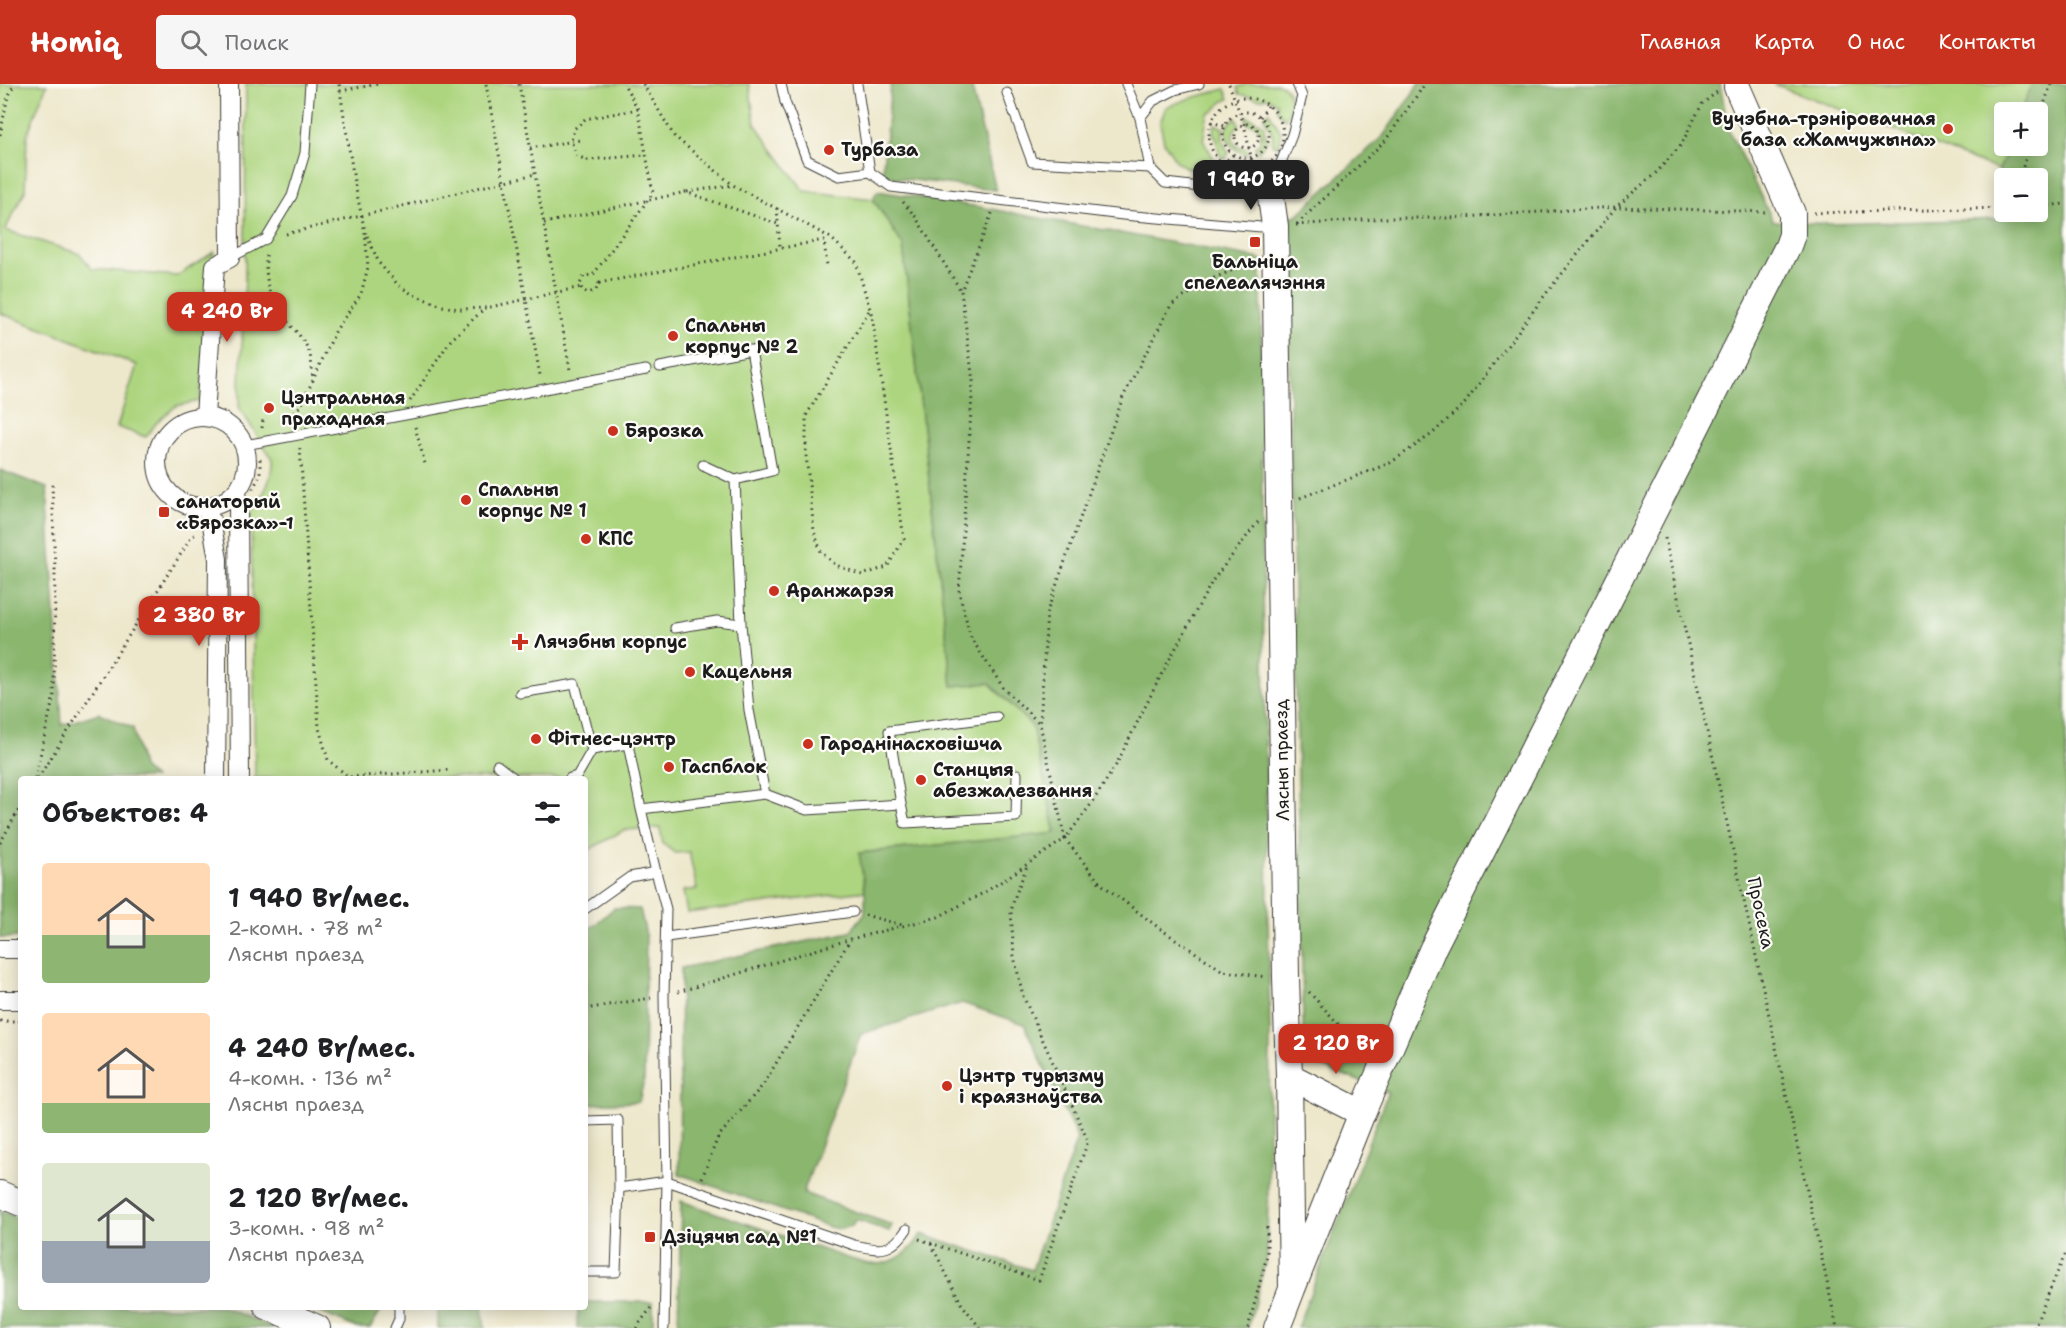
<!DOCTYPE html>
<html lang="ru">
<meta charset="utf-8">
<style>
:root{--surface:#fff;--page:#f6f6f6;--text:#202124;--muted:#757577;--accent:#c8321e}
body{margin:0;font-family:"Shantell Sans",sans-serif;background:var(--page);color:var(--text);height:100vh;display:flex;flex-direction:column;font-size:22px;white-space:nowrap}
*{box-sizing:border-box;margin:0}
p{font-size:20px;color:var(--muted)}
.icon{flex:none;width:33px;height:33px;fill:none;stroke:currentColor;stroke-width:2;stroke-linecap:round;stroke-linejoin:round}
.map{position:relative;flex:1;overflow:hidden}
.side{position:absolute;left:18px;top:692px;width:570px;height:534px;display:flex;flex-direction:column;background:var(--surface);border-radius:6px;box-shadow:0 3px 15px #0003}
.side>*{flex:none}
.tools{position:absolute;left:1994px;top:18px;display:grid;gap:12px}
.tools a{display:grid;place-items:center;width:54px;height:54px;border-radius:6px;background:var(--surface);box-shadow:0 3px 15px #0003;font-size:30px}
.price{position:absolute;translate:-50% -51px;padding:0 14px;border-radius:12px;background:var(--accent);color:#fff;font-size:20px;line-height:39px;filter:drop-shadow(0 2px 3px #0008)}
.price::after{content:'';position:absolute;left:50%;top:36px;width:18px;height:14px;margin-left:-9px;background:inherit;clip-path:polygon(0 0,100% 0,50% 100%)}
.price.active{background:#222;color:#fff}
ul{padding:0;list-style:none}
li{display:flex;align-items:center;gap:18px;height:150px;padding:0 24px}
li span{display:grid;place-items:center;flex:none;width:168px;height:120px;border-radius:6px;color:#555}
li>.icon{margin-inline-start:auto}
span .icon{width:72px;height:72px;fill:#fffc;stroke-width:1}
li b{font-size:26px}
h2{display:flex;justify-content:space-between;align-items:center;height:72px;padding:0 24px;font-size:26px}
header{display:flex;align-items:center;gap:36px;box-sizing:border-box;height:84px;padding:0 30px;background:var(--accent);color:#fff}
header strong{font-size:28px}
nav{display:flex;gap:33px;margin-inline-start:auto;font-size:21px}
.search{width:420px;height:54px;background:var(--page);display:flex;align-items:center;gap:15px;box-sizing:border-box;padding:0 21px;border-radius:6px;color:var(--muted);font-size:22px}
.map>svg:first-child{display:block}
.green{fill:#add57f;stroke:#64784e;stroke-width:1.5}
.forest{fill:#8ab66e;stroke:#536945;stroke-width:1.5}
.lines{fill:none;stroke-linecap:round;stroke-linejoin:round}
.lane-casing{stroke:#3b3a36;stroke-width:11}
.street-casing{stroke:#3b3a36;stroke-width:20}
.secondary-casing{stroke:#3b3a36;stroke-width:28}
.path{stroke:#3b3a36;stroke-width:3;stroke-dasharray:1.5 4.5;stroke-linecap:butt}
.lane{stroke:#fff;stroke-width:9}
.street{stroke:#fff;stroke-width:18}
.secondary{stroke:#fff;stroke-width:26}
.poi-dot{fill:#c8321e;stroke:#fdfcf7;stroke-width:2}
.labels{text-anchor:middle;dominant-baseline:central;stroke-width:4.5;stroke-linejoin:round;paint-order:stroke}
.poi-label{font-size:18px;font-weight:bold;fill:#1c1c1c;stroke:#fdfcf7;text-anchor:start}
.street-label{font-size:18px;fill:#1c1c1c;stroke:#fdfcf7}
</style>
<header>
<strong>Homiq</strong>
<div class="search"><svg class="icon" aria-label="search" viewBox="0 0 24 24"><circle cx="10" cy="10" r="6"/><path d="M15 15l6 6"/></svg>Поиск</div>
<nav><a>Главная</a><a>Карта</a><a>О нас</a><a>Контакты</a></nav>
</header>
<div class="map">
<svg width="2066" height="1244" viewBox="0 0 2066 1244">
<rect width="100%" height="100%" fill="#fdfcf7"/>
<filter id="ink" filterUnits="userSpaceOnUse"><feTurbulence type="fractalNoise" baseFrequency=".0167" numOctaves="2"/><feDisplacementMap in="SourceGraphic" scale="12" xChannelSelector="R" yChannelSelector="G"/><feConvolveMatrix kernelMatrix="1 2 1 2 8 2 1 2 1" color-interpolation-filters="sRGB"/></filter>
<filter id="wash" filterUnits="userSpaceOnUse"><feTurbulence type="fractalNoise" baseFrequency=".008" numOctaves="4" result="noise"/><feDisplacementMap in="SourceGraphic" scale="24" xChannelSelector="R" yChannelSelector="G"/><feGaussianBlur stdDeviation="1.35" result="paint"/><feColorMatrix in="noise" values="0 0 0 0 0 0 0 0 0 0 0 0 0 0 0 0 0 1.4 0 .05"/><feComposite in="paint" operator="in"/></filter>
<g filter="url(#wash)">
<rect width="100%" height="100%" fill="#ede7cb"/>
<path class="green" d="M0,0H47L27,51L25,107L5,146L80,170L92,185L177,192L214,168L200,317L176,322L157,338L146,353L117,343L137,281L0,229Z
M246,0H749L755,40L804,107L873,115L903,161L952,602L989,599L1032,642L1056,750L860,769L865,807L687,829L683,807L697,805L689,768L675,769L663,760L660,744L624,746L585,768V694H255L251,428C263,412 273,396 272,375L239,323L245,193Z
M1248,0C1257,0 1268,0 1277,0C1294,3 1292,24 1285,35L1277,26V19L1267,13L1260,15L1239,10L1238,3Z
M1774,0H2032L2021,28H2004V62H2009L1999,86Z
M1225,5L1229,15L1222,18L1213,28H1209C1205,37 1206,45 1203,56L1214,75L1228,86L1188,85L1176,77L1164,58L1160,39L1166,23L1188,15Z
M1269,28L1281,48L1278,63L1272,60L1273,51L1264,33Z
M1246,32L1263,40L1267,57L1258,68L1255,63L1260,59L1261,49L1256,41L1247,39Z
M1236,34L1239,41C1231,48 1231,54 1237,62L1247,65L1248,70C1230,68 1216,45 1236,34Z
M1215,40L1223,44C1221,54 1223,61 1229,69L1225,75L1219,70L1217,55L1213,49Z"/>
<path class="forest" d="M891,0H971L996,106L882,92Z
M1419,0H1720L1729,47L1773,137L1831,140L2001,135L2007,128H2037V94H2004V99L1999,86L2009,62H2037V28H2021L2032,0H2066V1244H1297L1388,1008L1304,976L1286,132H1296L1384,51Z
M877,107L980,123L1261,175L1262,433L1270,956L1267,1172L1248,1244H678L681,1117L847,1174C856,1176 866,1181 875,1180C894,1180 913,1167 921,1150L1032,1186L1077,1054L1024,940L962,919L861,950L803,1109L892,1141L889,1147L856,1136L852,1142L840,1145L829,1143L679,1090L681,884L850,848L865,829V807L859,769L1056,749L1032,642L990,599L952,602L903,161L873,115Z
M0,386L47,404L62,641L99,629L133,644L142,683L154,694H21V853L0,854Z
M614,824L640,825L646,851L644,995L639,1018L585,1020V847L598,838Z
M0,1127L21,1135V1222L223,1223L274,1244H0Z
M585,1218H653V1244H577L578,1223L585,1222Z
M307,1223H383L370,1244H357Z
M438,1223H482L485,1244H438Z"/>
</g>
<g filter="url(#ink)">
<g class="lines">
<defs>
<path id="lane" d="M781,0L785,18L807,76L839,92L870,88
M857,0L870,88L891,103L1123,131L1261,143L1272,142
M1126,0L1140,34
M1199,0L1175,6L1153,17L1140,34L1150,84L1165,99L1218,105L1270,106L1292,51L1302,12L1297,0
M1007,9L1032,78L1150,84
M230,174L266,155L292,112L305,69L310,0
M660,283L751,266L772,387L735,396L703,381
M245,361L646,286
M735,396L741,540L749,626L765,710
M675,544L717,537L741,540
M520,609L575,600L592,666L628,660L641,725L656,788
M497,681L514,694
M570,694L577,692L592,666
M901,720L905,739L1016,733L1017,690
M641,725L765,710L807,726L901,720L889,647L997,633
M585,825L630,793L656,788L666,825L664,912L667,1097L664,1244
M666,853L853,828
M585,1037L618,1036L619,1104
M585,1188H616L619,1104L667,1097L854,1161C880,1167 891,1169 907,1145
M395,1244L399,1235V1222"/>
<path id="street" d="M205,332L215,182L230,174L229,0
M157 378a45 45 0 1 1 90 0a45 45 0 1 1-90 0Z
M236,409L238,419L240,694
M203,423L211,436L218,475L216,694
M0,865H21
M0,916H21"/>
<path id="secondary" d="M1270,106L1275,142L1286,893L1289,992L1292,1205L1277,1244
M1289,992L1362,1029
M0,1110L21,1119
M1292,1205L1362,1029L1433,864L1788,162L1792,151V129L1737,3
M267,1222L317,1244"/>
</defs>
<use href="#lane" class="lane-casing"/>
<use href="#street" class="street-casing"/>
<use href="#secondary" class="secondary-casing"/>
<path class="path" d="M486,0L540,291
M519,0L570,286
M643,0L674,52L733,101L831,154L856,178L872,232L904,455L887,483L862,491L836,481L821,468L814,447L806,371V332L870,225
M1229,0L1244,40L1254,87
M340,7L378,0
M1209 51a37 37 0 1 1 74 0a37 37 0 1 1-74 0Z
M638,25L585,35L574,45L571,57L577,72L587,76L646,71
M1223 51a23 23 0 1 1 46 0a23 23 0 1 1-46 0Z
M1260,33L1269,21
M1211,38L1225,42
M1235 52a12 12 0 1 1 24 0a12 12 0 1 1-24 0Z
M2037,41L2051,0
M0,51L7,16L14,0
M530,64L581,56
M1223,80L1234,70
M2019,94L2030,62
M687,108L733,101
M903,118L915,132L961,207
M2037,122L2066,120
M777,124L780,164
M992,129L961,207L973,297L959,508L971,554L1004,605L1040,640
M1814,129L2004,124
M544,139L686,108L778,140
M1297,140L1385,57L1425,0
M1296,141L1386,134H1449L1616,123L1768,128
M286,150L535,90
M367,152L379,179L398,201L412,210L442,222L459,225L486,224L581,203
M266,171C265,196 269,216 285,235C294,245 302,253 308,265C312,274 312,286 313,297
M599,199L596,206L588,209L582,206L580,200L584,192L593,191L653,109L638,25L624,0
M599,199L824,156L827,182
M410,317L450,257L484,225
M283,340V335L301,322L336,246L361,210L368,183L365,148L354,96L339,0
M415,343L425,380
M262,344L263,336
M300,364L319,644L328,676L349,693L449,686
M253,405L260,391V371
M1300,414L1390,379L1432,350L1465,319L1548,207L1616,123L1657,88L1681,61L1702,20L1717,8
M1258,438L1213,496L1162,589L1116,681L1092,719L1065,755L1100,799L1159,844L1223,887L1266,893
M1665,454L1837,1244
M35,694L54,611L55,486L52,398
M38,694L191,454L196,449
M0,759L21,722
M865,831L902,841
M678,908L851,855L938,833L987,807L1065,755L1040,640L1047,528L1123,313L1171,221L1214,194L1255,177
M1309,908L1365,969
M585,925L651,914
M0,937H21
M702,1094L718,1053L763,1001L850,856
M919,1155L1039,1196L1088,1057L1023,912L1014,872L1011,828L1014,815L1027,782
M931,1160L961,1219L980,1244
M636,1244L651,1224
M1248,1244L1267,1172V1143
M2034,1244L2066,1168"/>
<use href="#lane" class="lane"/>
<use href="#street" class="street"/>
<use href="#secondary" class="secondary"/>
</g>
</g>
<g class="poi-dot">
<circle cx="1948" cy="45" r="6"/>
<circle cx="829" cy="66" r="6"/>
<rect x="1249" y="152" width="12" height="12" rx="3"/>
<circle cx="673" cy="252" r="6"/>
<circle cx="269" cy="324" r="6"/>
<circle cx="613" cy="347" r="6"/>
<circle cx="466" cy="416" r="6"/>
<rect x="158" y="422" width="12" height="12" rx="3"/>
<circle cx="586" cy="455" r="6"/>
<circle cx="774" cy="507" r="6"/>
<path d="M517 549h6v6h6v6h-6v6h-6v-6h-6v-6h6z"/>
<circle cx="690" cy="588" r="6"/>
<circle cx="536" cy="655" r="6"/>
<circle cx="808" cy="660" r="6"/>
<circle cx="669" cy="683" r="6"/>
<circle cx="921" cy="696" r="6"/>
<circle cx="947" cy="1002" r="6"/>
<rect x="644" y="1147" width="12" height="12" rx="3"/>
</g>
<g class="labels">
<g class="poi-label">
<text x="1936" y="35" text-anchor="end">Вучэбна-трэніровачная<tspan x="1936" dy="21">база «Жамчужына»</tspan></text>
<text x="841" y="66">Турбаза</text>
<text x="1255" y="178" text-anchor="middle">Бальніца<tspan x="1255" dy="21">спелеалячэння</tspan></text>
<text x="685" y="242">Спальны<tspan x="685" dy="21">корпус № 2</tspan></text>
<text x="281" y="314">Цэнтральная<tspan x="281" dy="21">прахадная</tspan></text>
<text x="625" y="347">Бярозка</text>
<text x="478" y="406">Спальны<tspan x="478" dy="21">корпус № 1</tspan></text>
<text x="176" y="418">санаторый<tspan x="176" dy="21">«Бярозка»-1</tspan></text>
<text x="598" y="455">КПС</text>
<text x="786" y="507">Аранжарэя</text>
<text x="534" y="558">Лячэбны корпус</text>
<text x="702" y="588">Кацельня</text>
<text x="548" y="655">Фітнес-цэнтр</text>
<text x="820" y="660">Гароднінасховішча</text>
<text x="681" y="683">Гаспблок</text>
<text x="933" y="686">Станцыя<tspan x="933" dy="21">абезжалезвання</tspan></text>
<text x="959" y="992">Цэнтр турызму<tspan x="959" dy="21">і краязнаўства</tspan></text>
<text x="662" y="1153">Дзіцячы сад №1</text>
</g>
<g class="street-label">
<text transform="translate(1282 676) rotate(-91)">Лясны праезд</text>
<text transform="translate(1761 829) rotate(78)">Просека</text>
</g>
</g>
</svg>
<div class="tools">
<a>+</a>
<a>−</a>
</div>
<b class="price active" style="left:1251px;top:127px">1 940 Br</b>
<b class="price" style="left:227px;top:259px">4 240 Br</b>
<b class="price" style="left:199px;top:563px">2 380 Br</b>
<b class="price" style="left:1336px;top:991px">2 120 Br</b>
<section class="side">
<h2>Объектов: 4<svg class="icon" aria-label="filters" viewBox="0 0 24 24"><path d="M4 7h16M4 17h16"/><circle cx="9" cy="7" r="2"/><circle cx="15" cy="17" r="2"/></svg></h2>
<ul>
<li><span style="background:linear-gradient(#ffd9b3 60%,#8fb573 0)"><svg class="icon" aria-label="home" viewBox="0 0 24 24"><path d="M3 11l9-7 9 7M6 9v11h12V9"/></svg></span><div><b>1 940 Br/мес.</b><p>2-комн. · 78 m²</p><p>Лясны праезд</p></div></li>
<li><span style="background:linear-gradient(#ffd9b3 75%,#8fb573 0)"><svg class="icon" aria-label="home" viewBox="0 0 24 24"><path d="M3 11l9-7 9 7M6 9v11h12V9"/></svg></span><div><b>4 240 Br/мес.</b><p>4-комн. · 136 m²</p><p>Лясны праезд</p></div></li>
<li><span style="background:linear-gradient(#dfe7d0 65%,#9aa5b1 0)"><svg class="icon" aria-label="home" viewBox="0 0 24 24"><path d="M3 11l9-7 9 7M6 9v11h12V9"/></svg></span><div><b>2 120 Br/мес.</b><p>3-комн. · 98 m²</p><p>Лясны праезд</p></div></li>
</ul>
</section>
</div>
